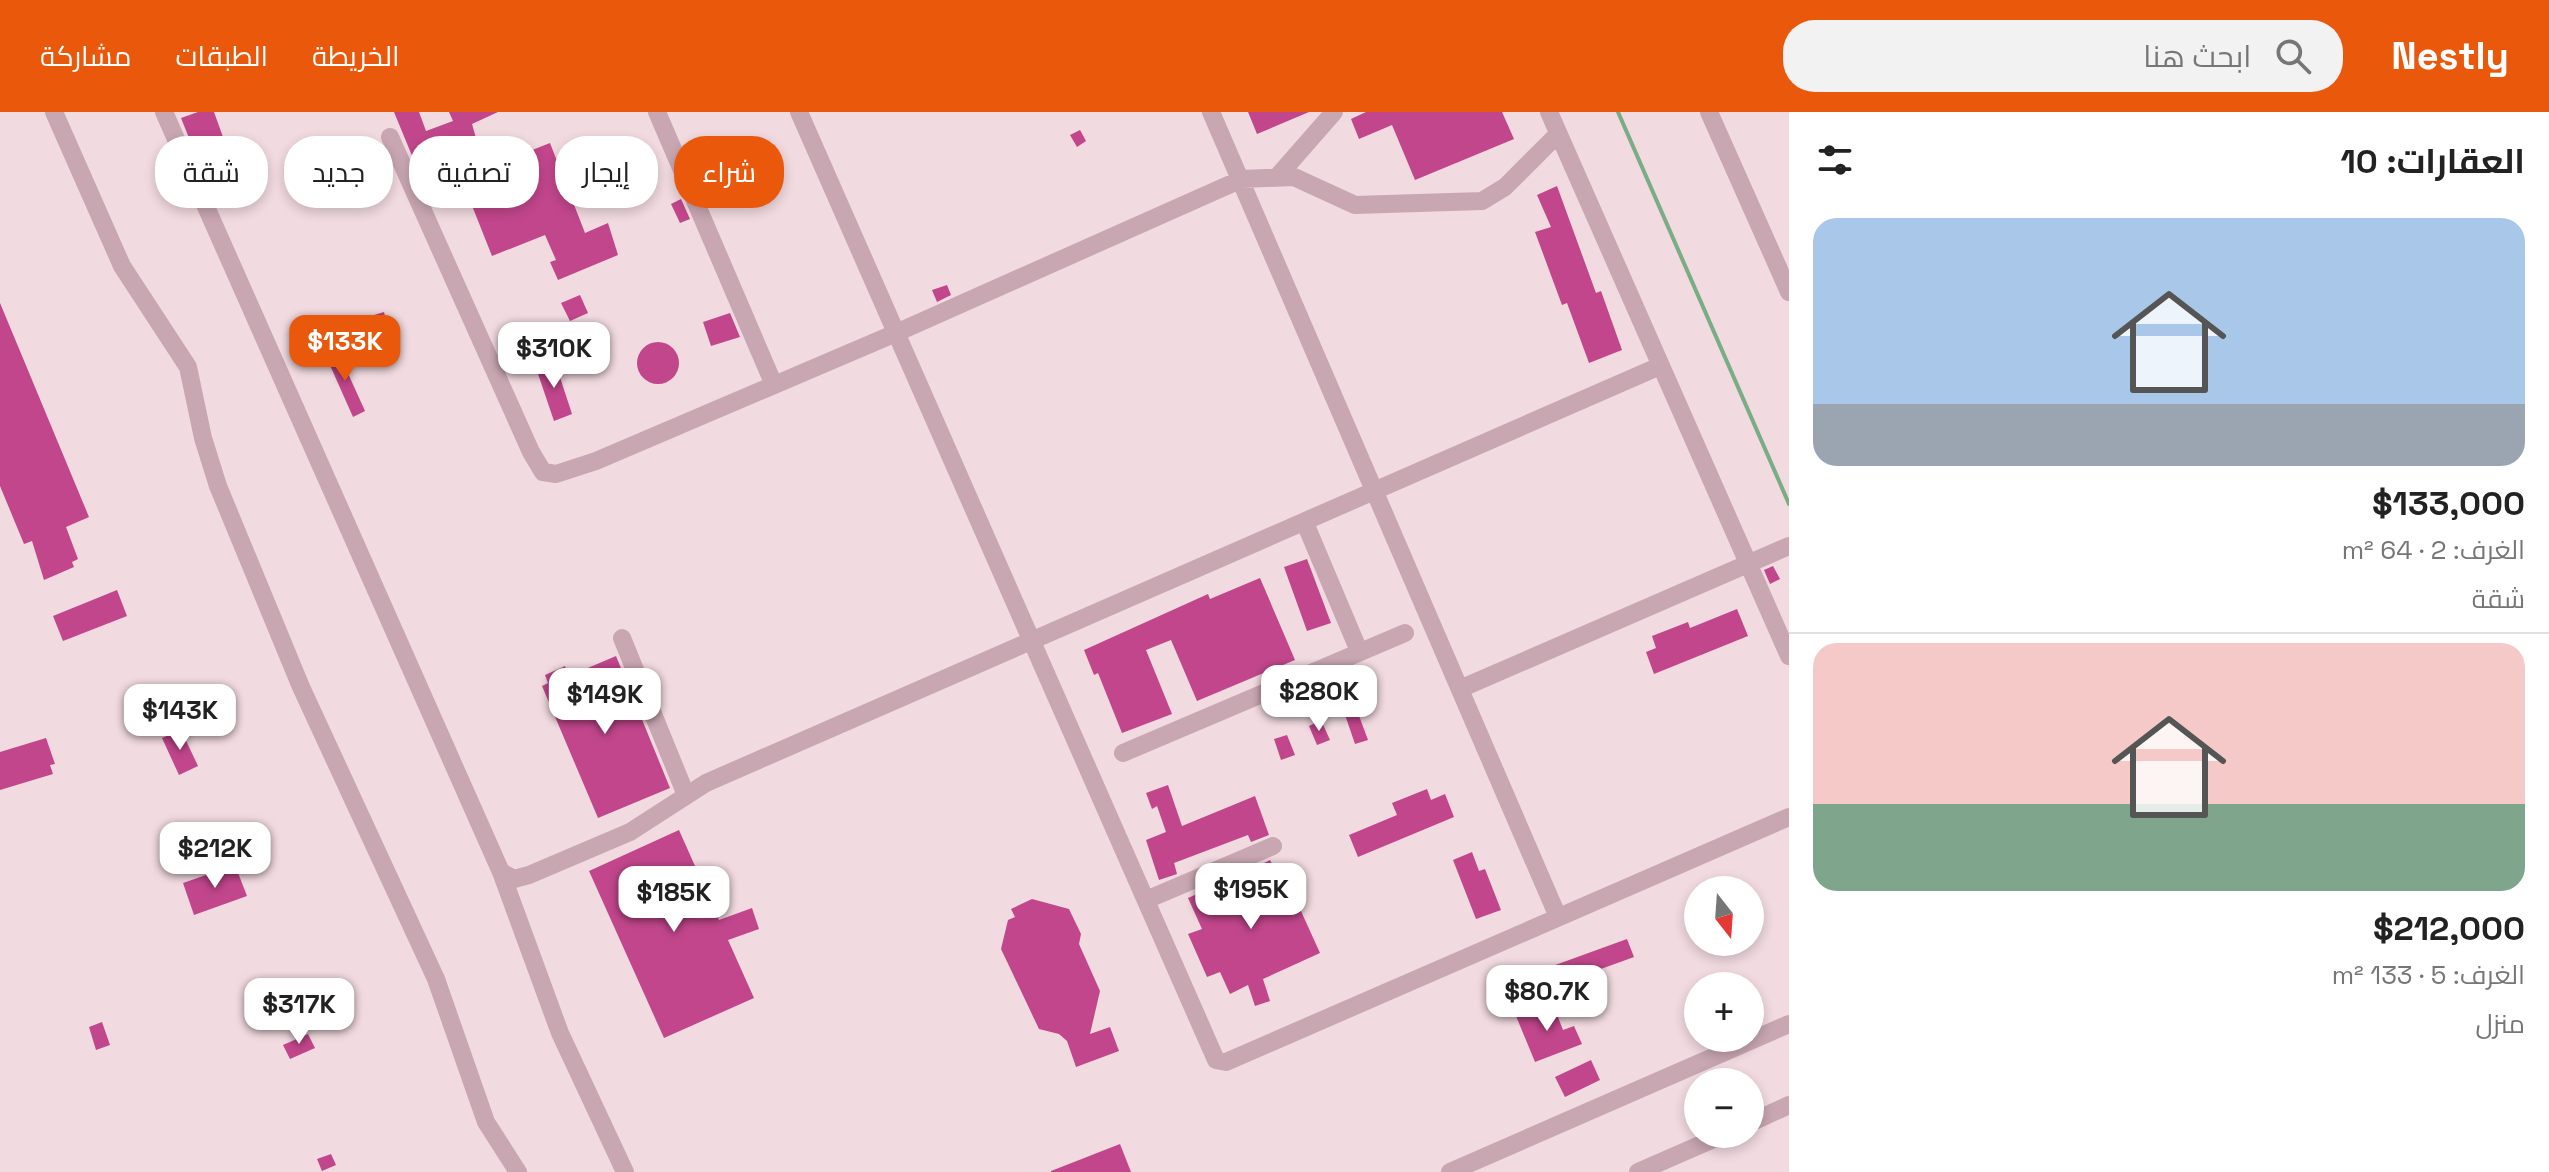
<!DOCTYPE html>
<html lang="ar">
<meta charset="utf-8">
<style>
:root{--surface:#fff;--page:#f2f2f2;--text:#222;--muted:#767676;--line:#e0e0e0;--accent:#ea580c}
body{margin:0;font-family:"Space Grotesk",Cairo,sans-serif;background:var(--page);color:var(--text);direction:rtl;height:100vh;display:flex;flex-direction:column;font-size:30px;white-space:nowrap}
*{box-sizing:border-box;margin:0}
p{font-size:26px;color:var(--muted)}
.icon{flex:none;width:44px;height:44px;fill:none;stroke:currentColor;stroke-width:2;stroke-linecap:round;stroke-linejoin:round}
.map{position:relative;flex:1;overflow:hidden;direction:ltr}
.details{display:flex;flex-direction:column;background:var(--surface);width:760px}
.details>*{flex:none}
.guide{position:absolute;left:24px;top:24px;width:760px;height:72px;direction:rtl;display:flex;gap:16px}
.needle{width:52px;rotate:163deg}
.buttons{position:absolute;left:1684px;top:764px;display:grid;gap:16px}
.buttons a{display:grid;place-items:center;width:80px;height:80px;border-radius:50%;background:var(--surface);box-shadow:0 4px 12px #0003;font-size:40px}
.price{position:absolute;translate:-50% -68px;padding:0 18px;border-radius:16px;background:#fff;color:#222;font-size:26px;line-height:52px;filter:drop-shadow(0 2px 4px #0008)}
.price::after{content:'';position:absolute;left:50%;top:48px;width:24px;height:18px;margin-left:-12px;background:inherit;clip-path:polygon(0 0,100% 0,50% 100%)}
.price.active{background:var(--accent);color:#fff}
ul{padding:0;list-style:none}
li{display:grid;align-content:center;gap:16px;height:424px;padding:0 24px}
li+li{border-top:2px solid var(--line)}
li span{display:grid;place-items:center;height:248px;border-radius:24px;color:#555}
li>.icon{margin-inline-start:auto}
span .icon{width:144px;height:144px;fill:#fffc;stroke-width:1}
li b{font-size:34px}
h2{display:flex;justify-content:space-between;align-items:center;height:96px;padding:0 24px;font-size:34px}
.chip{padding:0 28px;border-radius:32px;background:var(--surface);box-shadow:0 4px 12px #0003;font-size:28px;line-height:72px}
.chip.active{background:var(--accent);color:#fff}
header{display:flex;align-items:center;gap:48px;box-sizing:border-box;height:112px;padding:0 40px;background:var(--accent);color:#fff}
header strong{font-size:38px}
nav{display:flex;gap:44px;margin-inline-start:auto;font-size:28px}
.search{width:560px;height:72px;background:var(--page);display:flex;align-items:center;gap:20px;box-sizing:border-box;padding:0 28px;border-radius:32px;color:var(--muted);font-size:30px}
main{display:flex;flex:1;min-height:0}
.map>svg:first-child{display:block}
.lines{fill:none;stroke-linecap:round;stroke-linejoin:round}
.stream{stroke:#7aad86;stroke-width:4}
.building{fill:#c2468c}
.minor{stroke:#c8a6b2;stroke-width:18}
</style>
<header>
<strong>Nestly</strong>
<div class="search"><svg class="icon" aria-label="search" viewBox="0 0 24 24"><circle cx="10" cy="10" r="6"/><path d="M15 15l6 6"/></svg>ابحث هنا</div>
<nav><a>الخريطة</a><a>الطبقات</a><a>مشاركة</a></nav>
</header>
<main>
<section class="details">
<h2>العقارات: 10<svg class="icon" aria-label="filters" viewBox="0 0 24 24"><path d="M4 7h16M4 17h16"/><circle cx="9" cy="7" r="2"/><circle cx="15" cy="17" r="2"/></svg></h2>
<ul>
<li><span style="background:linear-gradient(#a9c7e8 75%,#9aa5b1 0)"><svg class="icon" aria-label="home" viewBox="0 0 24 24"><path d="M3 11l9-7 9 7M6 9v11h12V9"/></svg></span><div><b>$133,000</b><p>الغرف: 2 · 64 m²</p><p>شقة</p></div></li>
<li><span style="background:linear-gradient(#f6c9c9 65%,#7fa58c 0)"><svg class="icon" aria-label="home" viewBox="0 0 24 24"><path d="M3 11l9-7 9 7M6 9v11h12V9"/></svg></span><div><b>$212,000</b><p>الغرف: 5 · 133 m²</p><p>منزل</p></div></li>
</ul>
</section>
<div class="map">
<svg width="1789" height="1060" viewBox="0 0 1789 1060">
<rect width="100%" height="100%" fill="#f1dae0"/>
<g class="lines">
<path class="stream" d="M1618,0L1789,392"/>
</g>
<path class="building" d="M198,0H214L223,25L193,36L181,6Z
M394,0H419L426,19L453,9L449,0H498L472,12L478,33L442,46L415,51Z
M1248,0H1309L1257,22Z
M1366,0H1502L1514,27L1415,68L1392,13L1359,27L1351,7Z
M1080,18L1086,29L1077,35L1070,23Z
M550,31L585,121L608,111L618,143L558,168L550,150L556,148L545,123L492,144L461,66Z
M1557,74L1596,181L1601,179L1622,238L1589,251L1567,191L1562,193L1535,120L1551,115L1537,83Z
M681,87L690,107L680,111L671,92Z
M947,173L951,183L937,190L932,178Z
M580,183L588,201L570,209L561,191Z
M0,191L89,405L66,415L78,447L72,450L74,455L44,468L32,429L24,432L0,374Z
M384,200L387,212L374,215L371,204Z
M730,201L740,225L711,234L703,210Z
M637 251a21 21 0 1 1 42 0a21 21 0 1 1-42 0Z
M337,237L365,299L353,305L325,242Z
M554,247L572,302L554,309L535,253Z
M1307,447L1331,511L1307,519L1284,455Z
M1773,454L1780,467L1770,472L1764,458Z
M1260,466L1295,548L1197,589L1171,528L1146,538L1172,602L1122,621L1098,561L1094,563L1084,538L1208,482L1210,487Z
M117,478L127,504L63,529L53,504Z
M1737,497L1748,524L1654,562L1646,540L1656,536L1652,524L1688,510L1690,516Z
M616,544L670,676L598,706L542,574L548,571L545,563L565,554L569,564Z
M1355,593L1368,628L1355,632L1343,597Z
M1321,608L1330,628L1317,633L1309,614Z
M181,618L198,654L179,663L162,626Z
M1287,623L1295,643L1281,648L1274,627Z
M46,626L55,652L50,653L53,662L0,678V640Z
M1168,673L1182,714L1255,684L1269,723L1251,730L1248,723L1174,751L1177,762L1159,768L1146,728L1166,720L1157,694L1152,697L1146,681Z
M1427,677L1431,688L1445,682L1454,705L1358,745L1349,723L1397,703L1392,691Z
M679,718L719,808L752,796L759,817L728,828L754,886L664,926L589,759Z
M1472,740L1479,759L1485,757L1501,798L1476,807L1453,748Z
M1270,748L1280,768L1286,766L1320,841L1263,867L1270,889L1255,894L1248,873L1230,882L1220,860L1207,865L1188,822L1202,817L1188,786L1235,765L1238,772L1261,761L1258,754Z
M235,753L247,784L194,803L183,771Z
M1032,787L1069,797L1081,822L1079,832L1100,879L1090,922L1110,915L1119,939L1076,955L1067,929L1059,922L1039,917L1001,837L1008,808L1015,805L1011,797Z
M1627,827L1634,845L1554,874L1547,856Z
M1552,890L1563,918L1574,914L1582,932L1535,950L1516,904Z
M102,910L110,933L96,938L89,915Z
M308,922L315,936L290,947L283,933Z
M1591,948L1600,968L1565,985L1555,965Z
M1120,1032L1131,1060H1051V1059Z
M331,1042L336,1053L322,1059L317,1047Z"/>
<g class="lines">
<path class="minor" d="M54,0L122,154L188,255L203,326L218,374L301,575L436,867L486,1010L518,1060
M164,0L501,760L560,921L625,1060
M657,0L774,273
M799,0L1216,948L1226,950L1789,705
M1211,0L1558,805
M1549,0L1789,544
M1709,0L1789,180
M390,25L531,340L543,360L556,362L596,349L896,221L1242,67L1294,65L1355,93L1482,89L1505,75L1558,22
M1278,64L1334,0
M1305,411L1359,539
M622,526L686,683
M1462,576L1789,434
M1123,641L1405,521
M501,760L514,767L529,763L630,720L706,671L1660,254
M1146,788L1273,734
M1750,1011L1789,993
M1450,1060L1789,912
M1638,1060L1725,1022"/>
</g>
</svg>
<div class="buttons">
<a><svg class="needle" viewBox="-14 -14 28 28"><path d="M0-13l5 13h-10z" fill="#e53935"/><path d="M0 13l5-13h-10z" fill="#767676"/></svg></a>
<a>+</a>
<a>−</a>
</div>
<b class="price active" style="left:345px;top:271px">$133K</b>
<b class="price" style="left:554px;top:278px">$310K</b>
<b class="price" style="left:1319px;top:621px">$280K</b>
<b class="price" style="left:605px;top:624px">$149K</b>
<b class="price" style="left:180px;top:640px">$143K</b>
<b class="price" style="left:215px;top:778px">$212K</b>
<b class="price" style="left:1251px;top:819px">$195K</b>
<b class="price" style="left:674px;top:822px">$185K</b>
<b class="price" style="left:1547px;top:921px">$80.7K</b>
<b class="price" style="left:299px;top:934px">$317K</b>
<div class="guide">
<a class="chip active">شراء</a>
<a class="chip">إيجار</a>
<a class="chip">تصفية</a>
<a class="chip">جديد</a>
<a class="chip">شقة</a>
</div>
</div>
</main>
